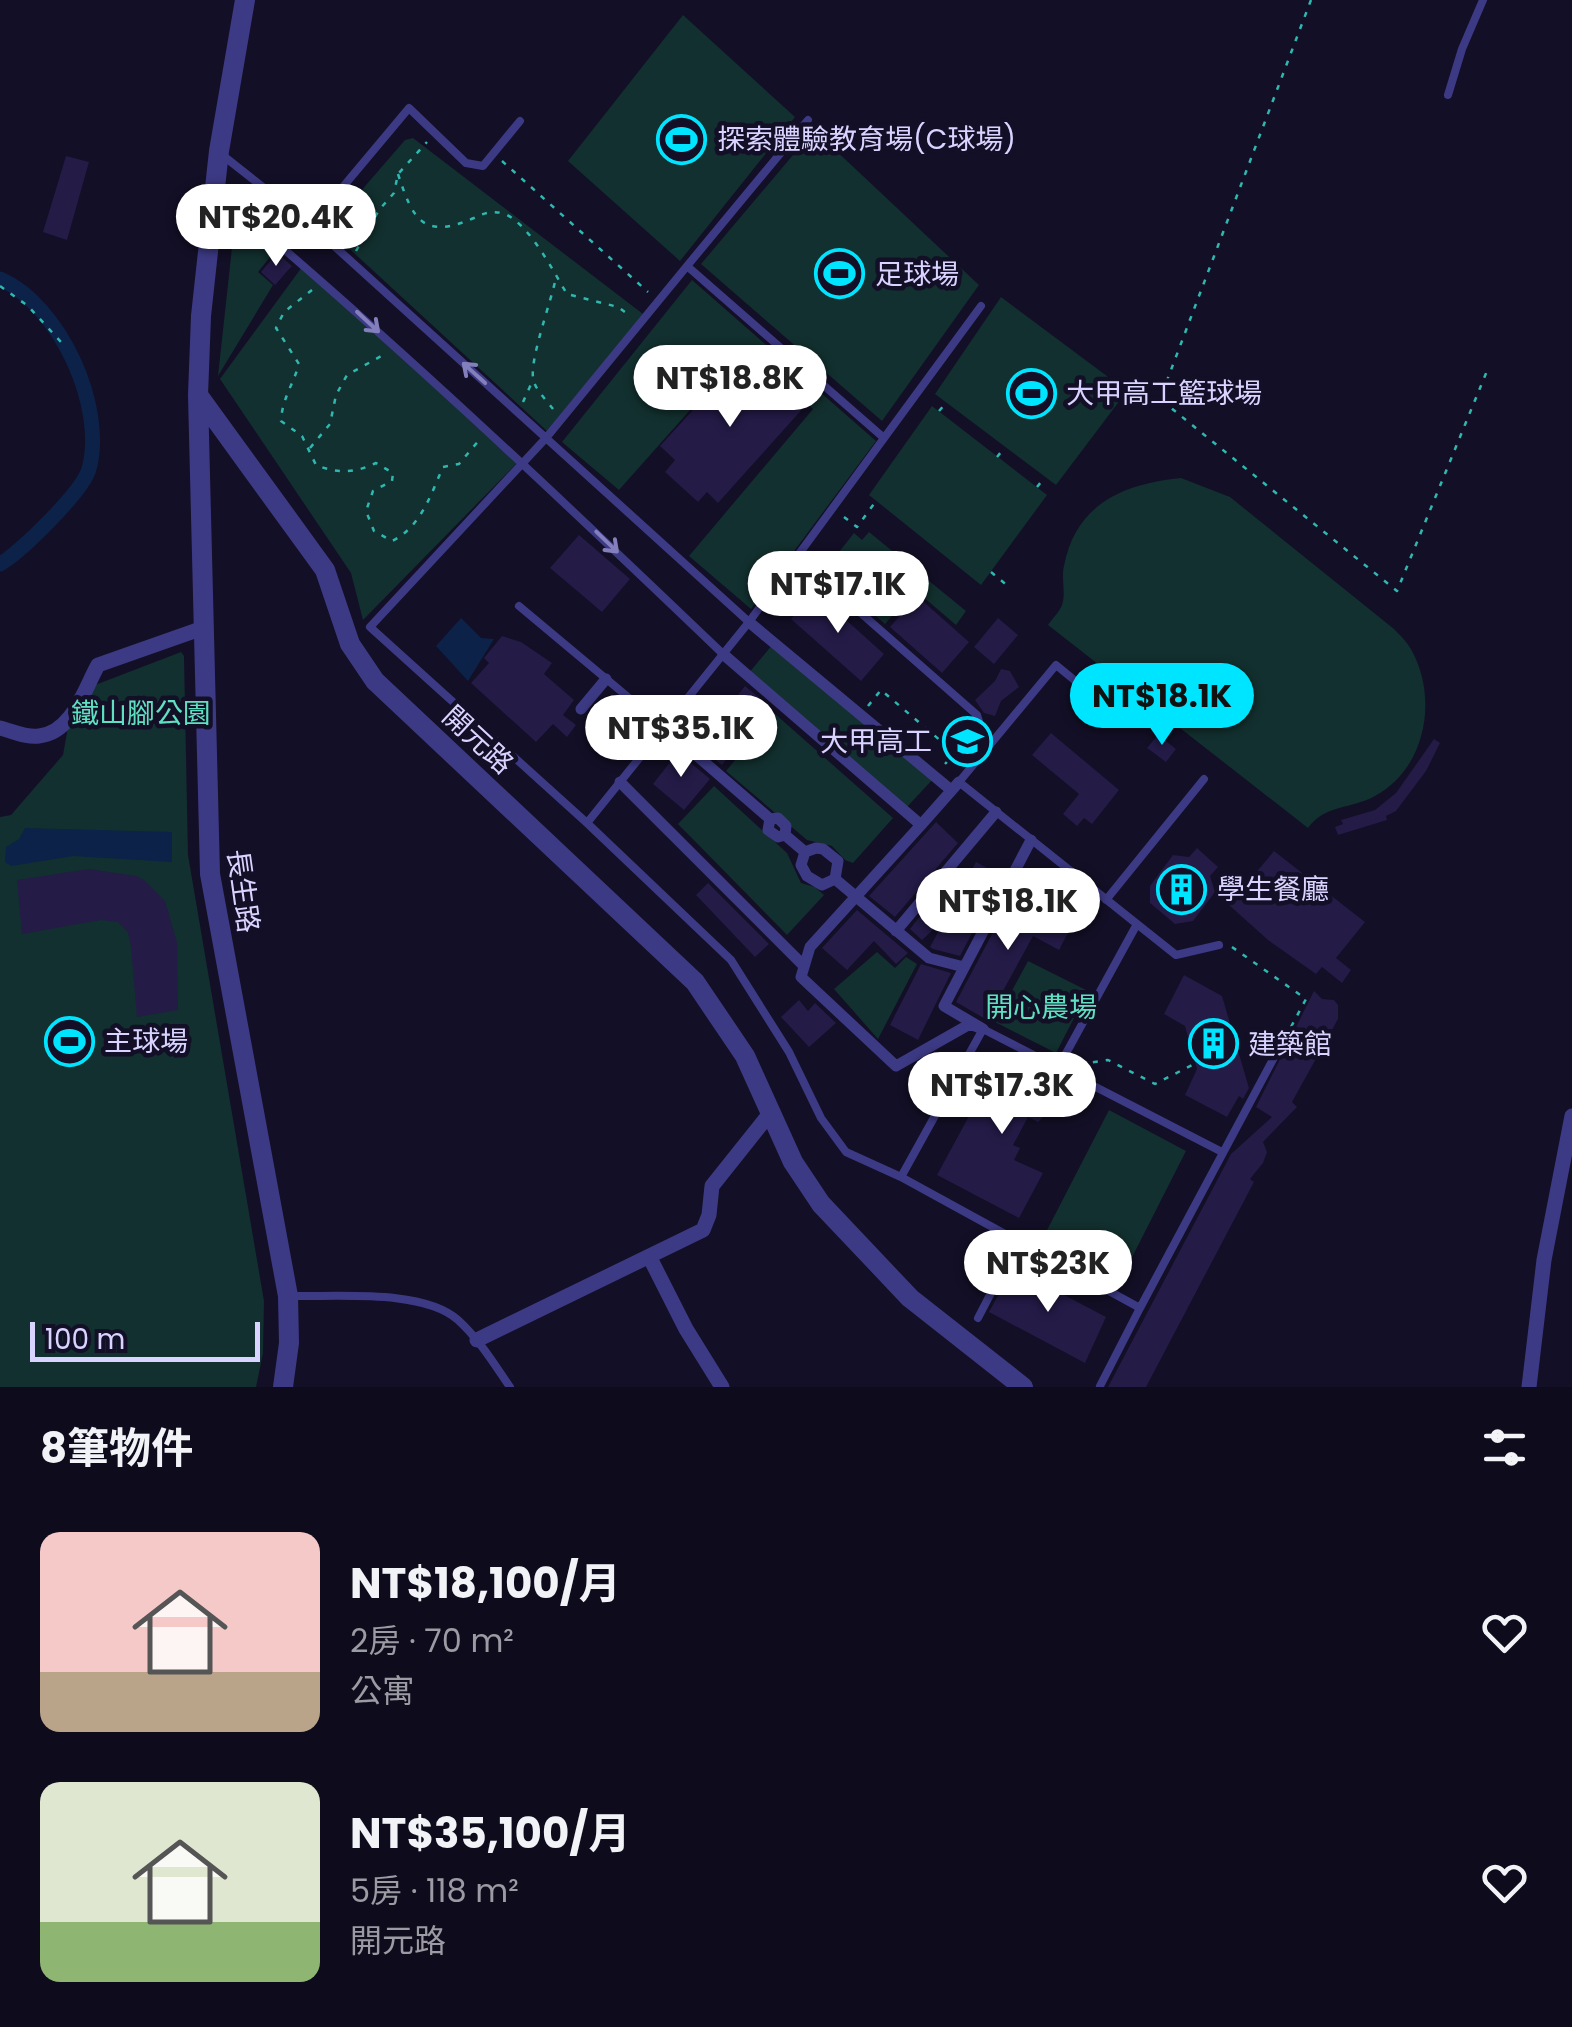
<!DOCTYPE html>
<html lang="zh-TW">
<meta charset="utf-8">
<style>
:root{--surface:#0e0b1c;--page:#1c1929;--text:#f1f3f6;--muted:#9b9ba3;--accent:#00e5ff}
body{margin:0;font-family:Poppins,"Noto Sans TC",sans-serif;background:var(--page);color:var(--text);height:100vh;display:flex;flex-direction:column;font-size:38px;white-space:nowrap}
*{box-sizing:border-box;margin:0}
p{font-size:32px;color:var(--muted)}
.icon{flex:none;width:55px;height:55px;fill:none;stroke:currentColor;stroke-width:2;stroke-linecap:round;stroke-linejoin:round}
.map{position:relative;height:1387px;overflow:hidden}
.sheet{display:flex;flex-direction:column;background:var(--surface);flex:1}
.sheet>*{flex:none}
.scale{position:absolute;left:30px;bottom:25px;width:230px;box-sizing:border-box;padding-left:10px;border:5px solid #d9d4ff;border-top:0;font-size:28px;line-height:35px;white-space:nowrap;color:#d9d4ff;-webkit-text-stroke:8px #130f26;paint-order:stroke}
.price{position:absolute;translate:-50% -85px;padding:0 22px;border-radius:35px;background:#fff;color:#222;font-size:32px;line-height:65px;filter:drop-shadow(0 2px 5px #0008)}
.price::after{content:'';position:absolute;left:50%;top:60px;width:30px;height:22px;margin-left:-15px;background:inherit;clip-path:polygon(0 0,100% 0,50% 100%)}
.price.on{background:var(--accent);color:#111}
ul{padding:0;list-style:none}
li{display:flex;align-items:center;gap:30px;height:250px;padding:0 40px}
li span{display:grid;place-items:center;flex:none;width:280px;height:200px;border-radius:20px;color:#555}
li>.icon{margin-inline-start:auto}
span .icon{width:120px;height:120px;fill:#fffc;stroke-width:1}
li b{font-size:42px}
h2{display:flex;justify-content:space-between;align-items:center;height:120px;padding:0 40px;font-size:42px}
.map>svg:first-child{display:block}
.green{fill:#12302f}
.water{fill:#0c2248}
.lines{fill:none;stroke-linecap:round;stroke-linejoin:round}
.canal{stroke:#0c2248;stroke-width:15}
.building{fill:#241b47}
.path{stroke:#2fb8b0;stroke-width:2.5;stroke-dasharray:5 8;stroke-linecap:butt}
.service{stroke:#3d3a85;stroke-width:8}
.pedestrian{stroke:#3d3a85;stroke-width:11}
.minor{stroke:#3d3a85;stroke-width:15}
.tertiary{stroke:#3d3a85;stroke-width:20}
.oneway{stroke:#837fbc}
.labels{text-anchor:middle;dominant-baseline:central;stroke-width:9;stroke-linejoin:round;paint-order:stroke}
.poi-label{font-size:28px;fill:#d9d4ff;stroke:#130f26;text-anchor:start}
.park-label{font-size:28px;fill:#5fe0c0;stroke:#130f26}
.street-label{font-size:28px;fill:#d9d4ff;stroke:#130f26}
</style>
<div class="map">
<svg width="1572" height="1387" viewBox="0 0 1572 1387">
<rect width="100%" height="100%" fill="#130f26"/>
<path class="green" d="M683,15L795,117L680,261L568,161Z
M814,130L979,285L882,421L701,264Z
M413,138L643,314L547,431L328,229L405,140Z
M235,220L271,256L258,272L273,285L218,376Z
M302,267L517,463L363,620L351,573L220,379Z
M692,280L876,441L751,609L689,556L813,409L746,347L619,490L562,442Z
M1001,297L1127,391L1056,485L935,394Z
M932,406L1047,495L981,585L869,495Z
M1181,478L1230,497L1394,629C1401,636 1409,644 1413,653C1438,701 1425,769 1375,796C1349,810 1326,804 1308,828L1048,625C1052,619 1060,611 1062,605C1066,594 1061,578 1064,566C1076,503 1124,484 1181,478Z
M869,532L966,611L956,625L915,590L885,624L824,571L854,533L862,540Z
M773,644L933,779L907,807L748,674Z
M181,652L184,656L188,855L264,1301L263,1353L256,1387H0V817L11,815L63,755L68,727L95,685Z
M774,713L893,818L853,863L845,860L832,846L807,840L726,771Z
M714,786L787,853L801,883L815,887L824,895L787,935L678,824Z
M877,952L895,968L906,957L917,964L878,1039L834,989Z
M1028,961L1088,991L1056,1053L995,1022Z
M1109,1110L1186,1151L1122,1277L1044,1236Z"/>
<path class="water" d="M461,618L481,638L494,639L468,681L436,646Z
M25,828L172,832V862L73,856L11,866L5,862L6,847L19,839Z"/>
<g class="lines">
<path class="canal" d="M0,279C60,305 106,407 89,469C83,491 20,553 0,564"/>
</g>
<path class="building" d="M66,156L89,162L67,240L43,232Z
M277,253L292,266L275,285L261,272Z
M746,352L805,406L718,503L707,492L698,502L665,472L675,460L660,446Z
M579,535L630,579L602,612L550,568Z
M815,592L884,654L861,681L791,619Z
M917,596L969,642L942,673L890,627Z
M998,618L1018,635L994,664L974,647Z
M502,636L521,642L552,663L544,674L574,700L563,715L576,725L567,737L553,724L536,742L471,683L489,663L484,658Z
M1001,669L1010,671L1019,687L1001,701L995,716L984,713L975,700L995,681Z
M745,686L769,706L722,765L689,737L717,696L729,706Z
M1051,733L1119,790L1092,824L1084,818L1077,826L1063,814L1079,794L1032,755Z
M1158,735L1176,749L1166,762L1147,748Z
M1434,739L1440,743L1426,771L1396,811L1386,816L1387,820L1338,835L1335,827L1343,824L1341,820L1375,810L1396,793Z
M672,747L710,779L684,810L653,784L671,761L665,756Z
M936,822L958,843L895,917L869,896Z
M1197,848L1218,867L1210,876L1215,892L1193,921L1175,924L1150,903V886L1173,855L1189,857Z
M1274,851L1365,922L1336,958L1351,970L1342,983L1322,967L1316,974L1268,940L1229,905Z
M976,862L1002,876L960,956L933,949L930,947Z
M89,869L136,876L144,880L165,901L177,942L178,1010L137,1017L131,947L128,932L118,922L101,920L22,934L17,880Z
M708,883L769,944L755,957L696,895Z
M1016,889L1032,898L1028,906L1070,929L1059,950L1033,936L987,1020L956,1002Z
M857,910L908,953L896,964L874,941L847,970L822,948Z
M921,915L935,928L922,940L910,929Z
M921,964L951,973L918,1040L890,1025Z
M1184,975L1222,996L1249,1088L1243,1099L1239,1096L1227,1117L1185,1095L1197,1069L1185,1026L1164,1014Z
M1314,991L1322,999L1334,1000L1338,1005V1019L1292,1102L1297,1107L1263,1142L1267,1152L1263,1163L1250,1179L1254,1182L1146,1387H1108L1231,1154L1272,1117L1256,1107Z
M799,1000L808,1011L815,1003L836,1023L809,1047L781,1017Z
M1019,1057L1052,1074L1071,1091L1038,1122L1028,1117L1013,1145L1020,1148L1014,1160L1043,1173L1019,1218L937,1175L994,1070L1008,1076Z
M1013,1268L1106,1317L1085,1363L989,1312Z"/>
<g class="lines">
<path class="path" d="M1311,0L1160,399L1397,591L1489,366
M502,161L648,292
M398,174C413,220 423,240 474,218C484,213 493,210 505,214C530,225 553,271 567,294L618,307L630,316
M356,251L379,210L394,193L398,174L427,142
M0,286L28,306L61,342
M312,290L284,312L276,328L299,364C293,385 282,399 281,421L302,436L316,465C338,474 355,473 376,463L393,473L392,481L373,491L366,511L374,531L392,541C421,527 431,494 443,467L459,464L480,439
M523,402L532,382
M553,409C547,401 537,391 534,382C527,365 552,300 556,277
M939,411L946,403
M310,448L330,424L336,395L347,375L385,354
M997,457L1005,447
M1037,487L1045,477
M844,517L857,527L876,501
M991,572L1009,587
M868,706L881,690L955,753L945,764
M1232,947L1306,999L1284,1040
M1080,1064L1108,1060L1155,1084L1196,1063"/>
<path class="service" d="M1448,95L1462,49L1483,0
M221,154L311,225L749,622
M217,192C392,339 558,496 723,654
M311,225L409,108L466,163L483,166L520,121
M687,266L808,120
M981,306L749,622L587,823L731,960L789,1052L821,1118L846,1152L901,1177L1140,1308L1278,1050
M797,557L977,715L987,748
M519,606L665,728
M587,823L370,627L546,438L687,266L884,438
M1106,900L1204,779
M1137,924L1176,955L1219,945
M1058,1068L1137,924L959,782L1056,665L1124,721
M901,1177L983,1029L1222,1152
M292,1296C338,1297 423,1289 458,1320C479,1339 494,1364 510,1387
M978,1318L1018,1241
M1100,1386L1140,1308"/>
<path class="pedestrian" d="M749,622L951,790
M723,654L921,825L810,947L801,977L896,1066L970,1024L983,1029L944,1006L1031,840
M581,709L606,679
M665,728L770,819L778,818L786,826L785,835L805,852L801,865L807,876L822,885L835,879L929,958L964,967
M620,782L803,965
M770,819L768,830L778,837L785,835
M921,825L959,782
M805,852L816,848L823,849L838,861L835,879
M896,931L996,812"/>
<path class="minor" d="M0,728C12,731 27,738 39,736C72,733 84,690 98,665L203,628
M650,1258L686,1329L722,1387
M477,1340L703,1230L709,1215L712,1186L771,1112
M1529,1387L1544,1260L1572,1116"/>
<path class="tertiary" d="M245,0L219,151L201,316L198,395L210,874L288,1296L289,1343L283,1387
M198,395L325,570L350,644L375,681L695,982L745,1056L793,1162L821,1204L910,1298L1023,1387"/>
</g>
<defs><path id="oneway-shaft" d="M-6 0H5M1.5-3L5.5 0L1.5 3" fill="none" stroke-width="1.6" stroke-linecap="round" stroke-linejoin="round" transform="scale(2.5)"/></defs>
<g class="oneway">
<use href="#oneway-shaft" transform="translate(368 322) rotate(43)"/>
<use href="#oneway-shaft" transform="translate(474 373) rotate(-138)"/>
<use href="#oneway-shaft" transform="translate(607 542) rotate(44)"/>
</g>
<defs>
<symbol id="stadium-ring" viewBox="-11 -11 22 22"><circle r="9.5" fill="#130f26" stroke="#00e5ff" stroke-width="1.5"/><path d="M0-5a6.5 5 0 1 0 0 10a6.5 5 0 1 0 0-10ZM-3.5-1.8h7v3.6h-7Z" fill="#00e5ff"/></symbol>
<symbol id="school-ring" viewBox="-11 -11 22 22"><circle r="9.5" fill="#130f26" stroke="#00e5ff" stroke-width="1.5"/><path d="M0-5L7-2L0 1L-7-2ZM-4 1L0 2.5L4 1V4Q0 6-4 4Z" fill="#00e5ff"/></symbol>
<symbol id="building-ring" viewBox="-11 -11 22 22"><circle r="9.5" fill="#130f26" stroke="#00e5ff" stroke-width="1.5"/><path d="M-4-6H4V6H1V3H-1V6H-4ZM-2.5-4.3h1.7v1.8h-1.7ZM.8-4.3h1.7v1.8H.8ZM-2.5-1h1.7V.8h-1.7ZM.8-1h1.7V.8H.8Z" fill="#00e5ff"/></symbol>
</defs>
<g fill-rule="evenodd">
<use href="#stadium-ring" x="654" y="112" width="55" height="55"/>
<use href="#stadium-ring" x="812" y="246" width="55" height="55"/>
<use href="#stadium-ring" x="1004" y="366" width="55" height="55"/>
<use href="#school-ring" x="940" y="714" width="55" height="55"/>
<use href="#building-ring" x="1154" y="862" width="55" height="55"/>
<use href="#stadium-ring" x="42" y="1014" width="55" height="55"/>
<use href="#building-ring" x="1186" y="1016" width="55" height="55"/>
</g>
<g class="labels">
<g class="poi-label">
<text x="717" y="139">探索體驗教育場(C球場)</text>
<text x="875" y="274">足球場</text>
<text x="1066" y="393">大甲高工籃球場</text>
<text x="932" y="741" text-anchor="end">大甲高工</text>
<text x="1217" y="889">學生餐廳</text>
<text x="104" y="1041">主球場</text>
<text x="1248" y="1044">建築館</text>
</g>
<g class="park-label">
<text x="141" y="713">鐵山腳公園</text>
<text x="1041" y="1007">開心農場</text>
</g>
<g class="street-label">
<text transform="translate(478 740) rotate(43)">開元路</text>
<text transform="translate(243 891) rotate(82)">長生路</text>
</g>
</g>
</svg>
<div class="scale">100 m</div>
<b class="price" style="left:276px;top:269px">NT$20.4K</b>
<b class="price" style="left:730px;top:430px">NT$18.8K</b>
<b class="price" style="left:838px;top:636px">NT$17.1K</b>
<b class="price on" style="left:1162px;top:748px">NT$18.1K</b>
<b class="price" style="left:681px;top:780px">NT$35.1K</b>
<b class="price" style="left:1008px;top:953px">NT$18.1K</b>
<b class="price" style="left:1002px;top:1137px">NT$17.3K</b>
<b class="price" style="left:1048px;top:1315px">NT$23K</b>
</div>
<section class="sheet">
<h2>8筆物件<svg class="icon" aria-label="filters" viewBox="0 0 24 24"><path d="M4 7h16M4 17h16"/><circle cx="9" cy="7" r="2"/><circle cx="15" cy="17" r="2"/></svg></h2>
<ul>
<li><span style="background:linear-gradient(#f6c9c9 70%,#b9a48a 0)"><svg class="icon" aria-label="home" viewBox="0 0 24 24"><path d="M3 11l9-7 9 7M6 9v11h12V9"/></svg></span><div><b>NT$18,100/月</b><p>2房 · 70 m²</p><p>公寓</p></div><svg class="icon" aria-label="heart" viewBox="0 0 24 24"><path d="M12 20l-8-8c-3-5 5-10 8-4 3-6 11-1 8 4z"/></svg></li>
<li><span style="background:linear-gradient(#dfe7d0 70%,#8fb573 0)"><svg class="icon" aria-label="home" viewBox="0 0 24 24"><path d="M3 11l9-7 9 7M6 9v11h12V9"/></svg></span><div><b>NT$35,100/月</b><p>5房 · 118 m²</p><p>開元路</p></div><svg class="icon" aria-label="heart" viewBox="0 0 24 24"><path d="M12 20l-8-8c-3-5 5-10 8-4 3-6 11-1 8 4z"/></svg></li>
</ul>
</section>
